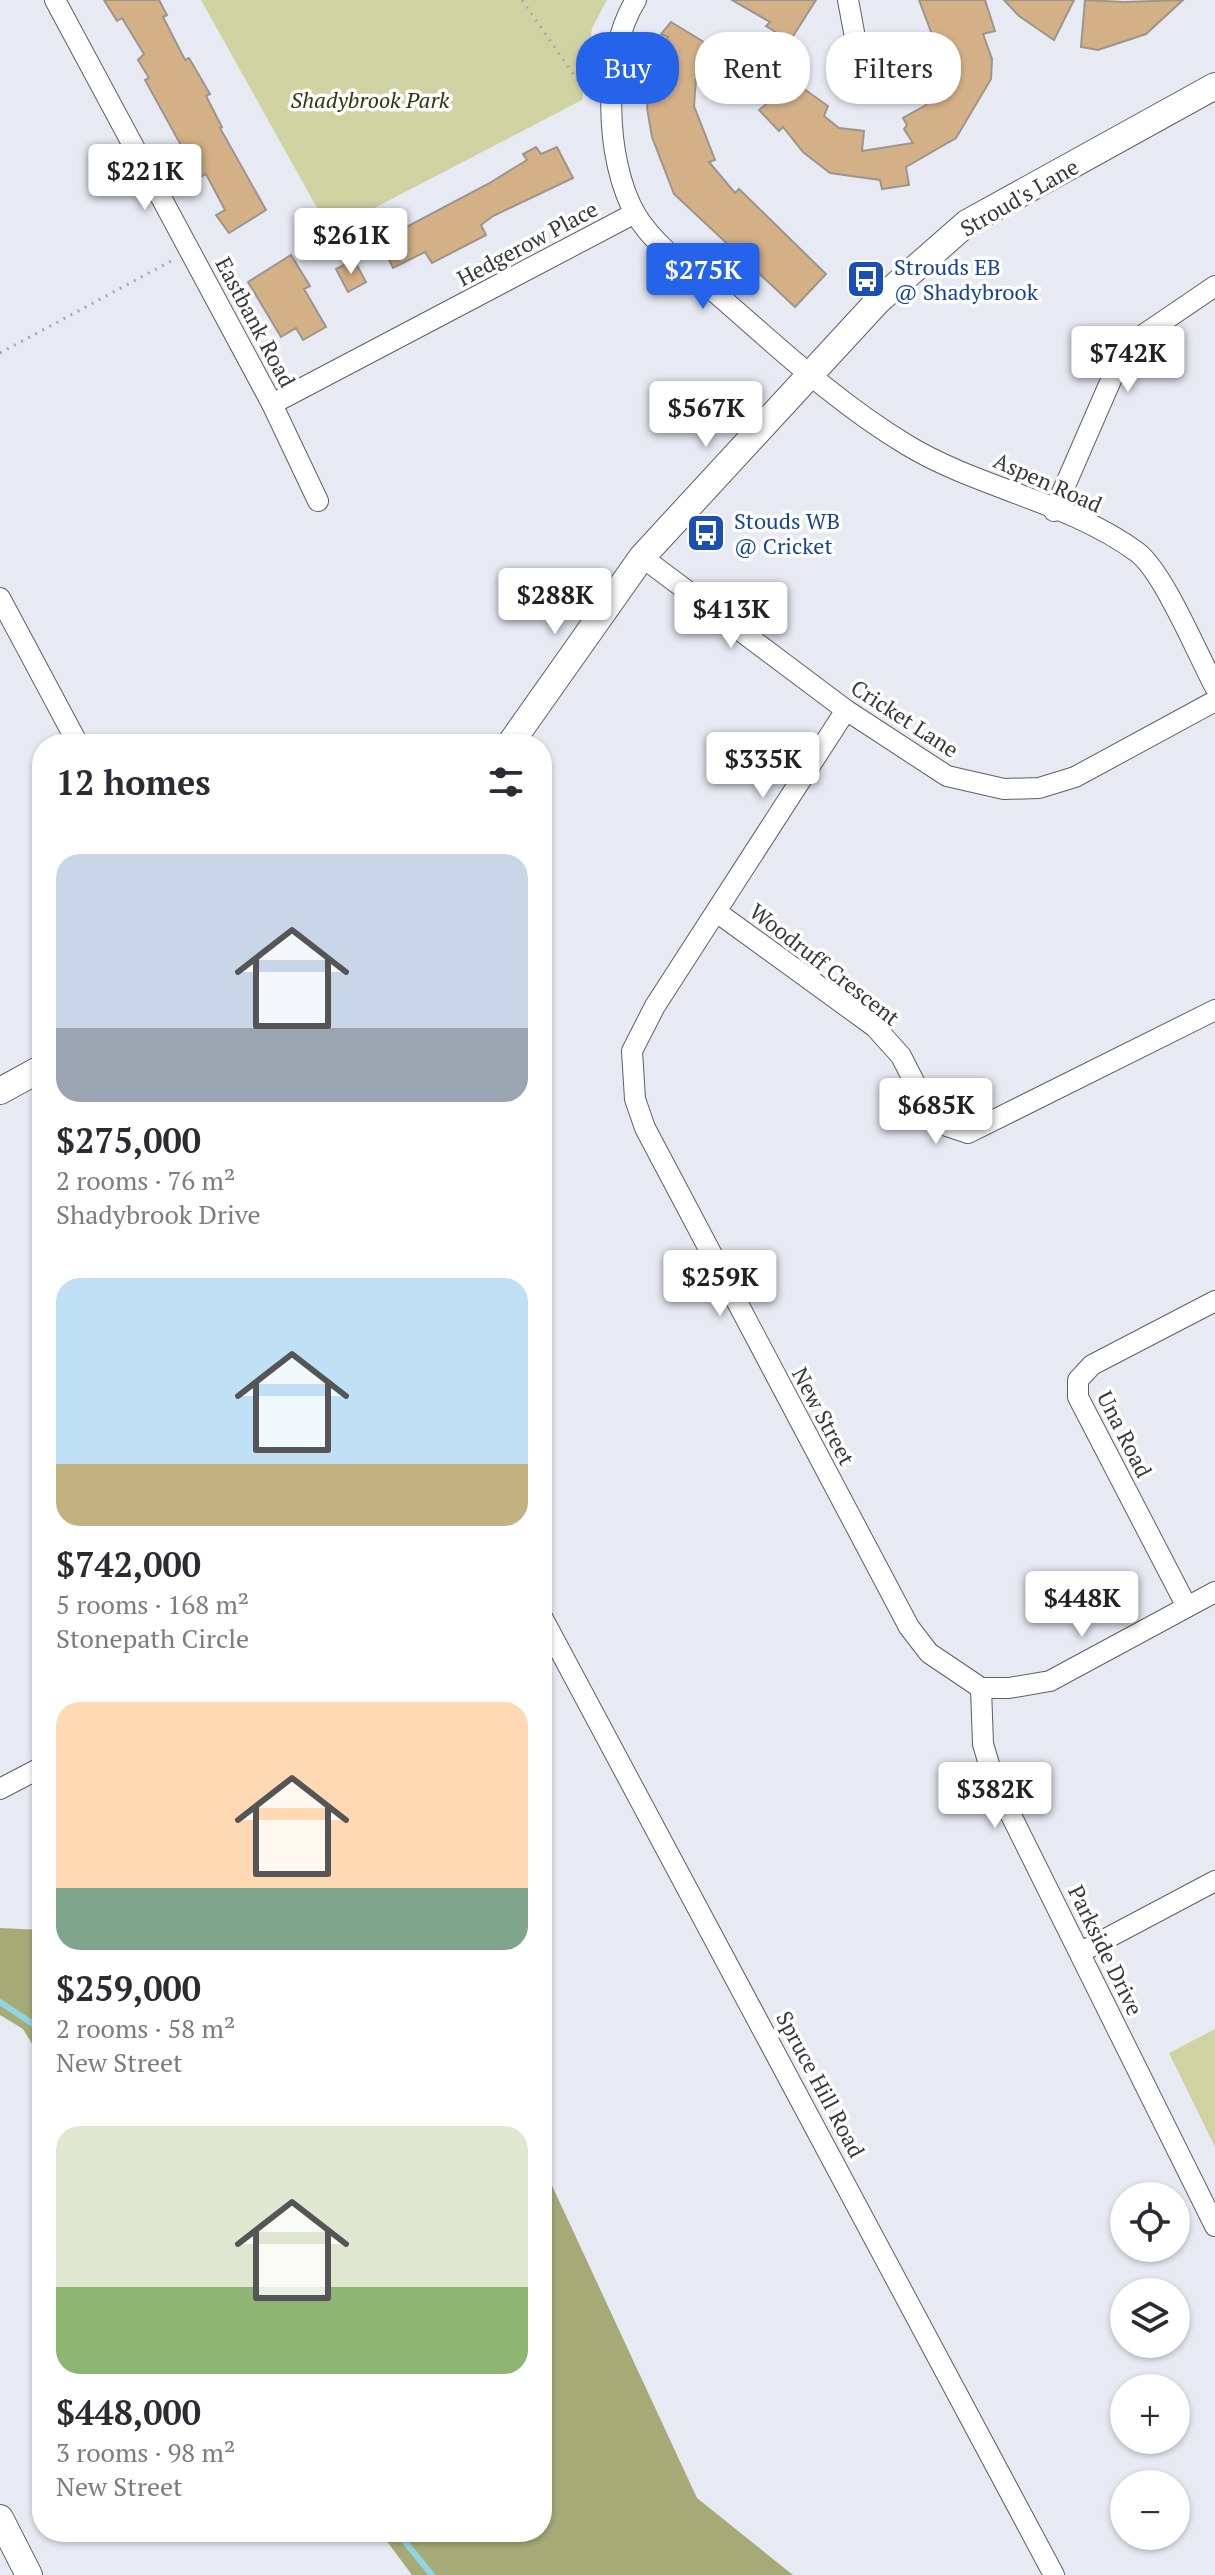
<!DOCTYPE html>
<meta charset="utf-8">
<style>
:root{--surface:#fff;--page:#f7f7f7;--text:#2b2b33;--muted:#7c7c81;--accent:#2563eb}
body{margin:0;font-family:"PT Serif",serif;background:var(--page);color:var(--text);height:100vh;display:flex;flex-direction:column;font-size:30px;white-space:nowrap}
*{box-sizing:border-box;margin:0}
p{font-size:26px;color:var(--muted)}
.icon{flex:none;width:44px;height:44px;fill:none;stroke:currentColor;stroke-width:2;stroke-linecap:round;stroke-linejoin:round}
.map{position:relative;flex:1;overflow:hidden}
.sheet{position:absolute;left:32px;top:734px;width:520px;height:1808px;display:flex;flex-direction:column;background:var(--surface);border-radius:32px;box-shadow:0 2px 6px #0004}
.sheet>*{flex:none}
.top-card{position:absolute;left:576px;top:32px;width:518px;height:72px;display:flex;gap:16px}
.controls{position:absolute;left:1110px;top:2182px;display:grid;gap:16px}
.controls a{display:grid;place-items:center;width:80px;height:80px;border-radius:50%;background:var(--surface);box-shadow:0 2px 6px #0004;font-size:40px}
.price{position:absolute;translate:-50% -68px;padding:0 18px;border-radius:8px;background:#fff;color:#222;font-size:26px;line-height:52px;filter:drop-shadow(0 2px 4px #0008)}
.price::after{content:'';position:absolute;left:50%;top:48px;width:24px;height:18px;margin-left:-12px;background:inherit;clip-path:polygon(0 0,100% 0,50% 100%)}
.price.on{background:var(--accent);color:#fff}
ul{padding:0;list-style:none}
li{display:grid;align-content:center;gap:16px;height:424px;padding:0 24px}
li span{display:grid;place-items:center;height:248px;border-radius:24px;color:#555}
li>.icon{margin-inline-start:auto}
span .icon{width:144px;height:144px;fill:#fffc;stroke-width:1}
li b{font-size:34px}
h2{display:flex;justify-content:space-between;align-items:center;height:96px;padding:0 24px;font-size:34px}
.chip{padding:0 28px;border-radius:32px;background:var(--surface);box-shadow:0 2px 6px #0004;font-size:28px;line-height:72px}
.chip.on{background:var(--accent);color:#fff}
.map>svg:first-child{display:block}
.green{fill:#cfd3a2}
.forest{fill:#a6aa77}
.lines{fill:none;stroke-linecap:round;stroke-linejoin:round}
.stream{stroke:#92d5e2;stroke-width:6}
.building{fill:#d4b086;stroke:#9b958e;stroke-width:2}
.minor-casing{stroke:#5e6068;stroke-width:22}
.tertiary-casing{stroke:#5e6068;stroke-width:28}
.path{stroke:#a7a9b0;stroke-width:3;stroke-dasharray:2 6;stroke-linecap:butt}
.minor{stroke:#fff;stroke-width:20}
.tertiary{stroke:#fff;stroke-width:26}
.labels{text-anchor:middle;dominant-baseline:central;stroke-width:7;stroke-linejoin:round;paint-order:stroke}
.park-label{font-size:22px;font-style:italic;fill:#35360d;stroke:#fff}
.street-label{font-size:22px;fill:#38393c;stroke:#fff}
.transit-label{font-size:22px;fill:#164399;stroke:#fff;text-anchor:start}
</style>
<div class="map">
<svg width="1215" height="2575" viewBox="0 0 1215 2575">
<rect width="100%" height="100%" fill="#e7eaf3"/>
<path class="green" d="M201,0H607L592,28L582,100L330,231Z
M1215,2029V2147L1169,2053Z"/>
<path class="forest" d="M0,1928L42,1930V2060L23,2029L0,2015Z
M542,2164L697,2498L793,2575H412L380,2532H542Z"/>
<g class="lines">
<path class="stream" d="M0,2002L42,2030
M397,2532L432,2575"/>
</g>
<path class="building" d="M104,0H159L167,15L163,17L185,60L189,58L210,94L206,96L222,127L220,128L266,210L229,233L216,215L225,210L206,174L199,178L145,80L149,78L138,60L144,54L122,18L117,21Z
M732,0H816L790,41L766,26L770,22Z
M919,0H985L995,31L983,34L992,59L991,79L956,138L906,167L909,185L882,189L880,180L830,173L803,152L783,127L779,131L759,110L771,100L752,67L792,47L800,58L794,62L800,72L790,79L828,106L824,116L839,128L864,131L862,151L913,143L904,129L907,125L903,118L926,105L939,85L942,61Z
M1004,0H1074L1054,40L1019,16Z
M1085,0L1124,2L1183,0L1146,34L1098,50L1081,47Z
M671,22L709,45L697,65L694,106L715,160L709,162L735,193L739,189L826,274L795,307L674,194L652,137L647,108L651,66L668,37L661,34Z
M536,147L541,154L557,147L573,178L493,216L481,225L486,235L432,263L425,252L393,268L376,233L395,224L399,231L488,184L527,160L523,154Z
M291,255L310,286L304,289L326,327L303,340L296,328L281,337L248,282Z
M354,260L366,282L348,292L336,269Z"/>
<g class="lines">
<defs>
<path id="minor" d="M55,0L272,404L318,501
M636,0C602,53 604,160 636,215C656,247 689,270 718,295C779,348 837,403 907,445C978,488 1069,502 1137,552C1163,571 1198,655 1215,687
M848,0L859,59
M272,404L635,213
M1054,511L1118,364L1140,337L1215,286
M642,557L846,710L947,776L1004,789L1039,788L1075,777L1215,701
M0,598L78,744
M846,710L655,1006L632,1051L635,1099L645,1128L909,1627L929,1653L981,1688H1009L1050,1681L1215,1592
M718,913L875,1027L901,1056L925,1103L944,1125L968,1133L1215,1010
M1187,1607L1078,1397V1380L1092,1365L1215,1301
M542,1617L1054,2575
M981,1688L983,1744L994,1781L1215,2226
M0,1789L42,1767
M1081,1952L1215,1881"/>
<path id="tertiary" d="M510,744L642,557L878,301L967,223L1215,86
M0,1091L42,1068
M0,2518L29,2575"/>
</defs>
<use href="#minor" class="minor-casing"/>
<use href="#tertiary" class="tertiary-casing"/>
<path class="path" d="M522,0L587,94
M0,353L173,260"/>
<use href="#minor" class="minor"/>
<use href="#tertiary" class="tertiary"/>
</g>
<defs>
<symbol id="bus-square" viewBox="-11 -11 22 22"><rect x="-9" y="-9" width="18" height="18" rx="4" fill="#1a4fb4" stroke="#fff"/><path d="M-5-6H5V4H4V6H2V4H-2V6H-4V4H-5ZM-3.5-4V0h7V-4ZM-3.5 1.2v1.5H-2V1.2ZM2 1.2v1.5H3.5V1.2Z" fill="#fff"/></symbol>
</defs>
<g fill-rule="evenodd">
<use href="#bus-square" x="844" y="257" width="44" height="44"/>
<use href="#bus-square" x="684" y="511" width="44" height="44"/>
</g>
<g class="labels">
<g class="park-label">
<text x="370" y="99">Shadybrook Park</text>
</g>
<g class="street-label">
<text transform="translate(1019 197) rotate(-30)">Stroud's Lane</text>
<text transform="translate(527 243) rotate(-28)">Hedgerow Place</text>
<text transform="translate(256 322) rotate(62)">Eastbank Road</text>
<text transform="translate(1048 482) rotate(24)">Aspen Road</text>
<text transform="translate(905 718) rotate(33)">Cricket Lane</text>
<text transform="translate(825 964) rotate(38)">Woodruff Crescent</text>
<text transform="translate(824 1416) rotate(62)">New Street</text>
<text transform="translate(1125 1434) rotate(63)">Una Road</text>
<text transform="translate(1106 1950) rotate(64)">Parkside Drive</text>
<text transform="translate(821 2084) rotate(62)">Spruce Hill Road</text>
</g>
<g class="transit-label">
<text x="894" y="266">Strouds EB<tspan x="894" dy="25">@ Shadybrook</tspan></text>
<text x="734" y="520">Stouds WB<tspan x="734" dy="25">@ Cricket</tspan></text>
</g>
</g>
</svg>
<div class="controls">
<a><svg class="icon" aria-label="locate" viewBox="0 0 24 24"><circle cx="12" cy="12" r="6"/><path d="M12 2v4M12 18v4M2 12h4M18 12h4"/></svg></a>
<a><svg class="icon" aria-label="layers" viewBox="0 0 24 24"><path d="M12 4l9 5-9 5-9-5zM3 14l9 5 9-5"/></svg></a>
<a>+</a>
<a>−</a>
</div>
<b class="price" style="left:145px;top:212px">$221K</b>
<b class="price" style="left:351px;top:276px">$261K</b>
<b class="price on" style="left:703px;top:311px">$275K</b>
<b class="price" style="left:1128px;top:394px">$742K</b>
<b class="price" style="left:706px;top:449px">$567K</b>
<b class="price" style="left:555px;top:636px">$288K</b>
<b class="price" style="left:731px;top:650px">$413K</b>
<b class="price" style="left:763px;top:800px">$335K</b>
<b class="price" style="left:936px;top:1146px">$685K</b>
<b class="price" style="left:720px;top:1318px">$259K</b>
<b class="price" style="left:1082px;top:1639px">$448K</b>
<b class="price" style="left:995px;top:1830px">$382K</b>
<div class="top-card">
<a class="chip on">Buy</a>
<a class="chip">Rent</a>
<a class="chip">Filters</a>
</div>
<section class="sheet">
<h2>12 homes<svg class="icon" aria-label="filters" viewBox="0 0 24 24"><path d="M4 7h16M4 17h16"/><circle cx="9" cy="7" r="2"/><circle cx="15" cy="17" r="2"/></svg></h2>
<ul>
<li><span style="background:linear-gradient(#c9d6e8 70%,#9aa5b1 0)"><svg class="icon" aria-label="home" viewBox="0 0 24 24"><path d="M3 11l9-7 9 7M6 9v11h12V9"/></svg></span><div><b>$275,000</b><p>2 rooms · 76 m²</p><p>Shadybrook Drive</p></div></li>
<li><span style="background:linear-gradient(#bfe0f5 75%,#c2b280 0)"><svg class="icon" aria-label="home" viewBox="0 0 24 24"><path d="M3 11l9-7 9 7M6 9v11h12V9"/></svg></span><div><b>$742,000</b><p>5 rooms · 168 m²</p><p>Stonepath Circle</p></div></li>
<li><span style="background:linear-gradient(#ffd9b3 75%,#7fa58c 0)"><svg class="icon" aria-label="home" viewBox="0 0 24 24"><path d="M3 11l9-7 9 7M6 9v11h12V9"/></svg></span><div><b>$259,000</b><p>2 rooms · 58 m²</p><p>New Street</p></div></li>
<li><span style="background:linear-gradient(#dfe7d0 65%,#8fb573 0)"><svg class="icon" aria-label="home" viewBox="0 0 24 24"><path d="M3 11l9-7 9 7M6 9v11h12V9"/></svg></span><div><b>$448,000</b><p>3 rooms · 98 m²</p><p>New Street</p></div></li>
</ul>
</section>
</div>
